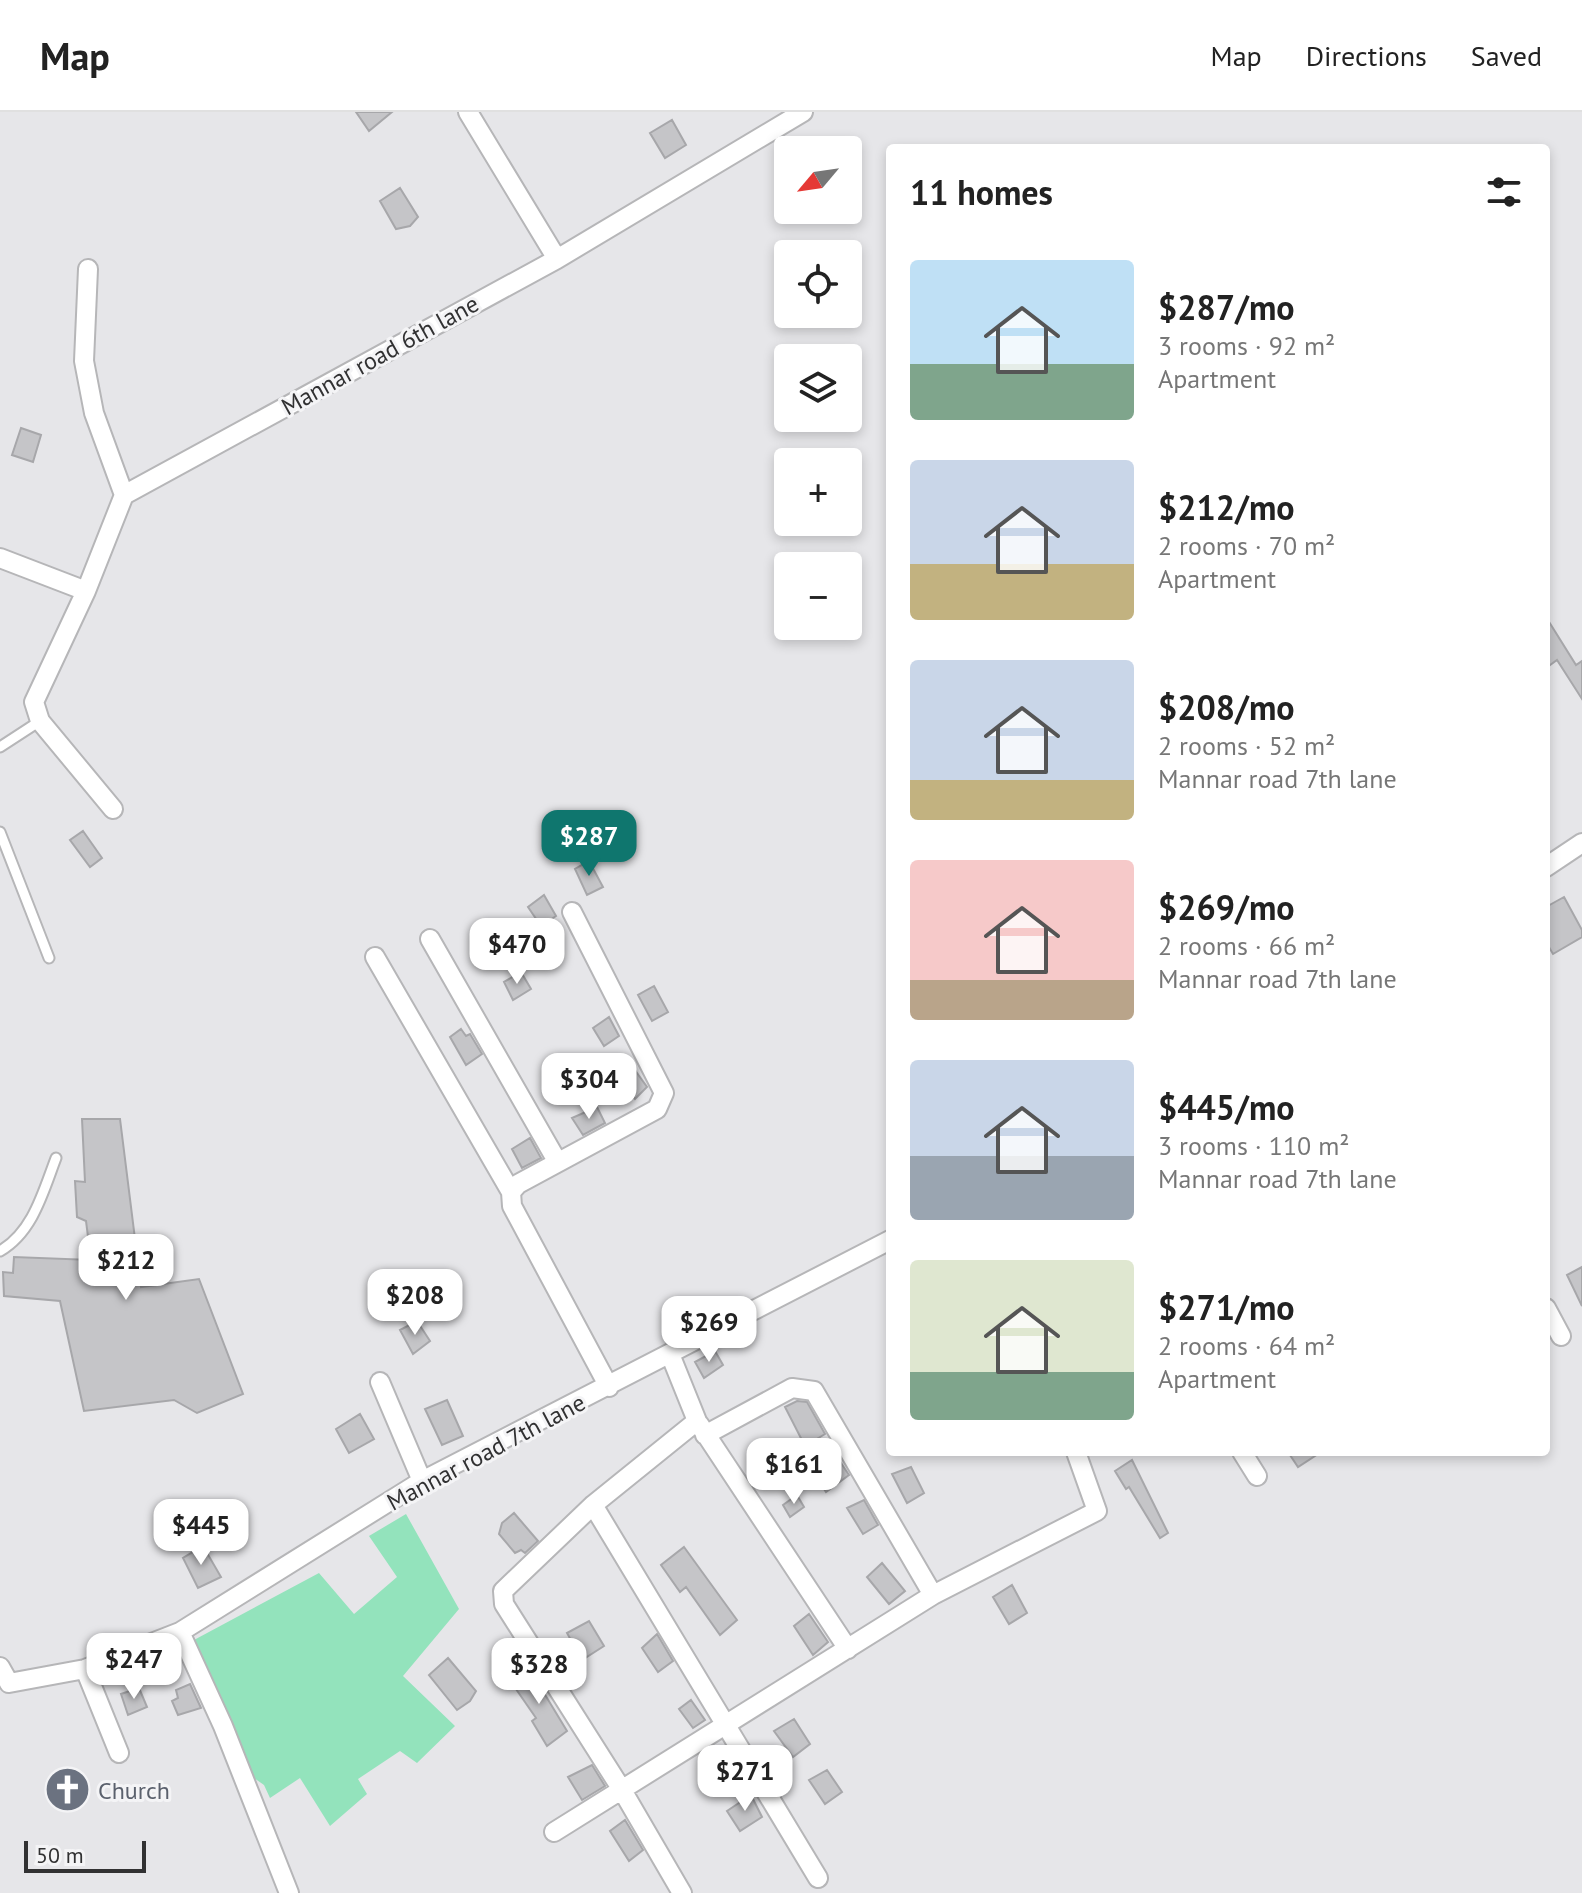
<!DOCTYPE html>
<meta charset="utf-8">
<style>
:root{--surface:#fff;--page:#f6f6f6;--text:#222;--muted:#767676;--line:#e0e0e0;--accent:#0f766e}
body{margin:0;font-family:"PT Sans",sans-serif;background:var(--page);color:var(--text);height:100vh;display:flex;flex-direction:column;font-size:30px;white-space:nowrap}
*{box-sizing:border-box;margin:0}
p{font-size:26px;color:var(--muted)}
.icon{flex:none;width:44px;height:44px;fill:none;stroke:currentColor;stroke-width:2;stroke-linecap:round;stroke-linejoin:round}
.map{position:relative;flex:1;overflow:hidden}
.sheet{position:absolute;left:886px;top:32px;width:664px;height:1312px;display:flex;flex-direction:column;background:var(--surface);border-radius:8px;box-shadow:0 4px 12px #0003}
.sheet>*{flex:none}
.needle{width:52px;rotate:241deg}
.fabs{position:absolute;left:774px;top:24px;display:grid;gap:16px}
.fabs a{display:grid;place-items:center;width:88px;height:88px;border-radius:8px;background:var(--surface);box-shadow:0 4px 12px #0003;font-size:40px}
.scale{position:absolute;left:24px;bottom:20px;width:122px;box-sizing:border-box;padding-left:8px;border:4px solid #313132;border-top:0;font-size:22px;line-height:28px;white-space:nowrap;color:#313132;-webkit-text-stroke:6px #f4f4f6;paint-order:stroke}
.price{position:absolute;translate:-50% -68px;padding:0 18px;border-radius:16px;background:#fff;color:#222;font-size:26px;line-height:52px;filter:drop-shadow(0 2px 4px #0008)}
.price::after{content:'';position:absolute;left:50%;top:48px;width:24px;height:18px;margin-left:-12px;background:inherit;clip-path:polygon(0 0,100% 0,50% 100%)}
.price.on{background:var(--accent);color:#fff}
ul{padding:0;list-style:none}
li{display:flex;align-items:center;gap:24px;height:200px;padding:0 24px}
li span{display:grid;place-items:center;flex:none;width:224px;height:160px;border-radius:8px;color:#555}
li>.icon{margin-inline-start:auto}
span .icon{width:96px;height:96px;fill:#fffc;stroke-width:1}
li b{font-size:34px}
h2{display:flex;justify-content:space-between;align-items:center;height:96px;padding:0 24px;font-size:34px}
header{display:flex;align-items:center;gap:48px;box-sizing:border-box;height:112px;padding:0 40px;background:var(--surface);border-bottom:2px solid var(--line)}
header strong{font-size:38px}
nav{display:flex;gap:44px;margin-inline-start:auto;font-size:28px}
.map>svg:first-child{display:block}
.green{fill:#93e3bc}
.building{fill:#c5c5c8;stroke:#a7a7aa;stroke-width:2}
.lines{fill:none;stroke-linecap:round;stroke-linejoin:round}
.service-casing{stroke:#b6b6b8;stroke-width:13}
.minor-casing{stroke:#b6b6b8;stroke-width:22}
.service{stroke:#fff;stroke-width:9}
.minor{stroke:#fff;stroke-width:18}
.labels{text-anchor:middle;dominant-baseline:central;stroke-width:6;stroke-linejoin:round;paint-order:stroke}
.street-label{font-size:24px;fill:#313132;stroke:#f4f4f6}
.worship-label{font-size:24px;fill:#5b616d;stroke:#f4f4f6;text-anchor:start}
</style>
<header>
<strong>Map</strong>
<nav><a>Map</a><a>Directions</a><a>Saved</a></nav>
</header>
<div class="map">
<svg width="1582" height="1781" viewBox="0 0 1582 1781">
<rect width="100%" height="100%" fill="#e6e6e9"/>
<path class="green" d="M406,1402L459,1497L403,1564L455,1614L417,1651L400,1639L358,1667L367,1682L330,1714L300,1666L270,1686L264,1673L251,1664L207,1573L194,1528L319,1461L354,1502L397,1465L369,1424Z"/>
<path class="building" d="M356,0H392L369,19Z
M672,8L686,33L665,46L650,21Z
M400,76L418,105L410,114L396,117L380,89Z
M21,316L41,323L33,350L12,343Z
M1546,505L1576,553L1582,549V587L1557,548L1546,556Z
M83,719L102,746L90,755L70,728Z
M589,749L603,775L587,783L575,757Z
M544,783L556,804L541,814L528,795Z
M1564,785L1582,818V825L1553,842L1546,830V795Z
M521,860L531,877L513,888L504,870Z
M654,874L668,900L652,909L638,883Z
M609,905L619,924L604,934L593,916Z
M461,917L466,924L470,922L482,942L466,953L450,925Z
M632,954L647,975L635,987L618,967Z
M597,995L605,1011L583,1023L572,1006Z
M82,1007H120L141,1175L199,1167L243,1282L197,1301L174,1288L84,1299L60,1189L4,1184L3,1160L13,1161L14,1145L91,1148L86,1109L77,1105L75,1069L85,1070Z
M530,1026L541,1046L522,1056L512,1037Z
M1582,1155V1194L1567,1163Z
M417,1209L430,1229L413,1242L400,1218Z
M715,1239L723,1253L704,1266L695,1250Z
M447,1288L463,1324L442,1333L425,1297Z
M797,1289L807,1290L825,1322L805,1334L785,1295Z
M360,1302L374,1327L349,1341L336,1317Z
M1288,1340H1321L1298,1355Z
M835,1342L849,1363L826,1380L813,1359Z
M1132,1348L1168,1421L1160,1426L1129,1375L1126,1377L1115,1359Z
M911,1355L924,1381L907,1391L892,1362Z
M797,1383L804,1395L790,1405L783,1393Z
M864,1388L878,1413L863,1422L847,1396Z
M514,1401L538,1429L525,1441L521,1438L515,1441L499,1422L502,1411Z
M203,1434L221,1465L198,1476L183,1446Z
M684,1435L737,1508L720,1523L686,1475L680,1480L661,1453Z
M882,1451L905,1479L889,1492L867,1465Z
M1012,1473L1027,1501L1009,1512L993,1485Z
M809,1502L828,1530L813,1543L794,1514Z
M589,1509L604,1534L582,1548L567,1521Z
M657,1522L673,1549L658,1560L642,1536Z
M448,1546L476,1579L470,1589L457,1598L429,1563Z
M527,1553L567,1619L547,1634L532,1609L536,1606L509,1567Z
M190,1572L201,1596L178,1603L172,1589L178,1586L176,1578Z
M139,1576L147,1595L128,1603L121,1582Z
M691,1588L705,1608L693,1616L679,1597Z
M794,1607L810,1632L793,1645L774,1619Z
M592,1653L605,1674L582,1688L568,1665Z
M827,1658L842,1680L825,1692L809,1668Z
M751,1683L762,1705L740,1719L727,1699Z
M625,1708L643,1738L629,1749L610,1719Z"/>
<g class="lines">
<defs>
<path id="service" d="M0,635L40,609
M0,720L49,846
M0,1139C33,1120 43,1080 56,1046"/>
<path id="minor" d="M468,0L557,147
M88,157L84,249L94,301L124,383
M0,446L86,479L124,383L557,147L803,0
M86,479L34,590L40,609L113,697
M1546,755L1582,731
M572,800L664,981L657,997L518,1072L511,1080L512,1094L609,1275
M430,827L557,1049
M375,845L511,1080
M1546,1196L1561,1224
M670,1242L697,1309L593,1393L503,1479L504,1492L622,1678L682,1781
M380,1270L422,1369
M699,1312L848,1537
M705,1323L792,1276L814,1279L933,1483
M1242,1340L1257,1364
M593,1393L818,1766
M180,1520L223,1614L289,1781
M0,1555L9,1571L85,1557L180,1520L422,1369L890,1128
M85,1557L119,1641
M554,1720L933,1483L1097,1399L1076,1340"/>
</defs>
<use href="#service" class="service-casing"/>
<use href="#minor" class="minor-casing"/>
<use href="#service" class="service"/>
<use href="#minor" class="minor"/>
</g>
<defs>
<symbol id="church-disc" viewBox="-11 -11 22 22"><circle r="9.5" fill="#6b7280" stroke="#f4f4f6"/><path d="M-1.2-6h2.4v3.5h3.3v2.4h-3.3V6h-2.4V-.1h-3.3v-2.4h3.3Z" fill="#fff"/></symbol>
</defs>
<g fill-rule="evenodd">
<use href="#church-disc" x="42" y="1652" width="51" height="51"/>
</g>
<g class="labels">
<g class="street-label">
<text transform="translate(380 243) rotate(-29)">Mannar road 6th lane</text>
<text transform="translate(486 1340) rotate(-28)">Mannar road 7th lane</text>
</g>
<g class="worship-label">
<text x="98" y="1678">Church</text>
</g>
</g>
</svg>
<div class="fabs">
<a><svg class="needle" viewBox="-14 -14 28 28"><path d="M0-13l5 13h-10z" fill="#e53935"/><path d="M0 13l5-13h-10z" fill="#767676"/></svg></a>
<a><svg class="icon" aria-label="locate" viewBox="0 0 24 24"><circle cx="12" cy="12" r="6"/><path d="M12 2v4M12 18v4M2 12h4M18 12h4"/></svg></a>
<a><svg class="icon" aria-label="layers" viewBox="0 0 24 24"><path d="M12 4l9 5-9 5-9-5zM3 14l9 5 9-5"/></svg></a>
<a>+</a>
<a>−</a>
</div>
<div class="scale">50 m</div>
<b class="price on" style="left:589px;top:766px">$287</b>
<b class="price" style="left:517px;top:874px">$470</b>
<b class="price" style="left:589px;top:1009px">$304</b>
<b class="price" style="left:126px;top:1190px">$212</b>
<b class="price" style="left:415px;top:1225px">$208</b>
<b class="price" style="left:709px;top:1252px">$269</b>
<b class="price" style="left:794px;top:1394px">$161</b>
<b class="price" style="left:201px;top:1455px">$445</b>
<b class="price" style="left:134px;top:1589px">$247</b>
<b class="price" style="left:539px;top:1594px">$328</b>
<b class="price" style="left:745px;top:1701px">$271</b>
<section class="sheet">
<h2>11 homes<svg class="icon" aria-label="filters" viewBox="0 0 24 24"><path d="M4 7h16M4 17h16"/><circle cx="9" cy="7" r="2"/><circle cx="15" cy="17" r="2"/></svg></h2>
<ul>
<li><span style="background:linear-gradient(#bfe0f5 65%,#7fa58c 0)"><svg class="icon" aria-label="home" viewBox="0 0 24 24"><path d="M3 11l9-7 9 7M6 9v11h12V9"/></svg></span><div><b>$287/mo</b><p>3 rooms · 92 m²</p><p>Apartment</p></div></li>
<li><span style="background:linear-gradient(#c9d6e8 65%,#c2b280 0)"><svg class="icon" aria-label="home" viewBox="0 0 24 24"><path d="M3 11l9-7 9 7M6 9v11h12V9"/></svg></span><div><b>$212/mo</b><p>2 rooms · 70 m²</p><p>Apartment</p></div></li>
<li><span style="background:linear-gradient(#c9d6e8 75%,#c2b280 0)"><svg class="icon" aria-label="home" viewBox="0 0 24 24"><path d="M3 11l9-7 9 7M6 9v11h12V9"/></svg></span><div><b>$208/mo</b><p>2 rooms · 52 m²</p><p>Mannar road 7th lane</p></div></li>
<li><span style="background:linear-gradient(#f6c9c9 75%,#b9a48a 0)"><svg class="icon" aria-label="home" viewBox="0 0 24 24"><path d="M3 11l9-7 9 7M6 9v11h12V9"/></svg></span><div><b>$269/mo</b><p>2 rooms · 66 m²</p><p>Mannar road 7th lane</p></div></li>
<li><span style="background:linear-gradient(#c9d6e8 60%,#9aa5b1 0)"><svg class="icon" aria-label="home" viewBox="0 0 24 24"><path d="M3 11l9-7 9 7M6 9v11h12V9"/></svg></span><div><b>$445/mo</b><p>3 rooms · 110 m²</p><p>Mannar road 7th lane</p></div></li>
<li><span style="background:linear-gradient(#dfe7d0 70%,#7fa58c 0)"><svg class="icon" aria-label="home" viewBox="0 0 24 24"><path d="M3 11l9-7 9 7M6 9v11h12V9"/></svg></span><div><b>$271/mo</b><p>2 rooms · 64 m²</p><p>Apartment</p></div></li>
</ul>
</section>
</div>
